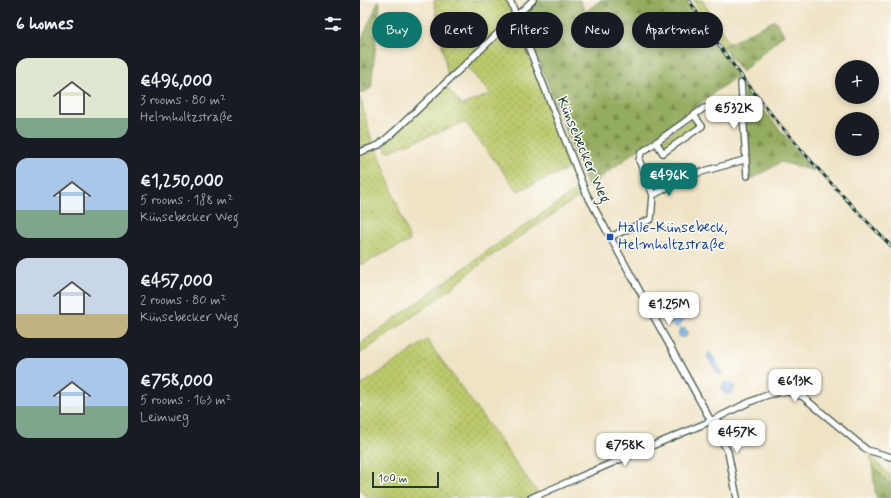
<!DOCTYPE html>
<meta charset="utf-8">
<style>
:root{--surface:#171b24;--page:#242831;--text:#f1f3f6;--muted:#9ea1a6;--accent:#0f766e}
body{margin:0;font-family:Mynerve,sans-serif;background:var(--page);color:var(--text);height:100vh;display:flex;flex-direction:column;font-size:15px;white-space:nowrap}
*{box-sizing:border-box;margin:0}
p{font-size:13px;color:var(--muted)}
.icon{flex:none;width:22px;height:22px;fill:none;stroke:currentColor;stroke-width:2;stroke-linecap:round;stroke-linejoin:round}
.map{position:relative;flex:1;overflow:hidden}
.side{display:flex;flex-direction:column;background:var(--surface);width:360px}
.side>*{flex:none}
.hud{position:absolute;left:12px;top:12px;width:380px;height:36px;display:flex;gap:8px}
.controls{position:absolute;left:475px;top:60px;display:grid;gap:8px}
.controls a{display:grid;place-items:center;width:44px;height:44px;border-radius:50%;background:var(--surface);box-shadow:0 2px 6px #0003;font-size:20px}
.scale{position:absolute;left:12px;bottom:10px;width:67px;box-sizing:border-box;padding-left:4px;border:2px solid #1f3d34;border-top:0;font-size:11px;line-height:14px;white-space:nowrap;color:#1f3d34;-webkit-text-stroke:3px #fdfcf7;paint-order:stroke}
.price{position:absolute;translate:-50% -34px;padding:0 9px;border-radius:8px;background:#fff;color:#222;font-size:13px;line-height:26px;filter:drop-shadow(0 1px 2px #0008)}
.price::after{content:'';position:absolute;left:50%;top:24px;width:12px;height:9px;margin-left:-6px;background:inherit;clip-path:polygon(0 0,100% 0,50% 100%)}
.price.current{background:var(--accent);color:#fff}
ul{padding:0;list-style:none}
li{display:flex;align-items:center;gap:12px;height:100px;padding:0 16px}
li span{display:grid;place-items:center;flex:none;width:112px;height:80px;border-radius:12px;color:#555}
li>.icon{margin-inline-start:auto}
span .icon{width:48px;height:48px;fill:#fffc;stroke-width:1}
li b{font-size:17px}
h2{display:flex;justify-content:space-between;align-items:center;height:48px;padding:0 16px;font-size:17px}
.chip{padding:0 14px;border-radius:18px;background:var(--surface);box-shadow:0 2px 6px #0003;font-size:14px;line-height:36px}
.chip.current{background:var(--accent);color:#fff}
main{display:flex;flex:1;min-height:0}
.map>svg:first-child{display:block}
.green{fill:url(#green-dots);stroke:#6d824f}
.forest{fill:url(#forest-firs);stroke:#5a7449}
.water{fill:url(#water-rules);stroke:#507a92}
.lines{fill:none;stroke-linecap:round;stroke-linejoin:round}
.minor-casing{stroke:#3e564a;stroke-width:8}
.minor{stroke:#fff;stroke-width:5.5}
.rail-casing{stroke:#1f3d34;stroke-width:3}
.rail{stroke:#fdfcf7;stroke-width:1.5;stroke-dasharray:4.5;stroke-linecap:butt}
.transit-dot{fill:#1a4fb4;stroke:#fdfcf7;stroke-width:1.5}
.labels{text-anchor:middle;dominant-baseline:central;stroke-width:3;stroke-linejoin:round;paint-order:stroke}
.street-label{font-size:15px;fill:#1f3d34;stroke:#fdfcf7}
.transit-label{font-size:15px;fill:#164399;stroke:#fdfcf7;text-anchor:start}
</style>
<main>
<section class="side">
<h2>6 homes<svg class="icon" aria-label="filters" viewBox="0 0 24 24"><path d="M4 7h16M4 17h16"/><circle cx="9" cy="7" r="2"/><circle cx="15" cy="17" r="2"/></svg></h2>
<ul>
<li><span style="background:linear-gradient(#dfe7d0 75%,#7fa58c 0)"><svg class="icon" aria-label="home" viewBox="0 0 24 24"><path d="M3 11l9-7 9 7M6 9v11h12V9"/></svg></span><div><b>€496,000</b><p>3 rooms · 80 m²</p><p>Helmholtzstraße</p></div></li>
<li><span style="background:linear-gradient(#a9c7e8 65%,#7fa58c 0)"><svg class="icon" aria-label="home" viewBox="0 0 24 24"><path d="M3 11l9-7 9 7M6 9v11h12V9"/></svg></span><div><b>€1,250,000</b><p>5 rooms · 188 m²</p><p>Künsebecker Weg</p></div></li>
<li><span style="background:linear-gradient(#c9d6e8 70%,#c2b280 0)"><svg class="icon" aria-label="home" viewBox="0 0 24 24"><path d="M3 11l9-7 9 7M6 9v11h12V9"/></svg></span><div><b>€457,000</b><p>2 rooms · 80 m²</p><p>Künsebecker Weg</p></div></li>
<li><span style="background:linear-gradient(#a9c7e8 60%,#7fa58c 0)"><svg class="icon" aria-label="home" viewBox="0 0 24 24"><path d="M3 11l9-7 9 7M6 9v11h12V9"/></svg></span><div><b>€758,000</b><p>5 rooms · 163 m²</p><p>Leimweg</p></div></li>
</ul>
</section>
<div class="map">
<svg width="531" height="498" viewBox="0 0 531 498">
<defs>
<pattern id="green-dots" width="8" height="8" patternUnits="userSpaceOnUse"><rect width="8" height="8" fill="#bbc86a"/><path d="M2 2h.1M6 6h.1" fill="none" stroke="#97a458" stroke-width="1.8" stroke-linecap="round"/></pattern>
<pattern id="forest-firs" width="22" height="20" patternUnits="userSpaceOnUse"><rect width="22" height="20" fill="#94ac5e"/><path d="M5 1l3.5 6h-7zM16 11l3.5 6h-7z" fill="#788d4e"/></pattern>
<pattern id="water-rules" width="6" height="5" patternUnits="userSpaceOnUse"><rect width="6" height="5" fill="#80b7ef"/><path d="M0 2.5h6" fill="none" stroke="#6896c2"/></pattern>
</defs>
<rect width="100%" height="100%" fill="#fdfcf7"/>
<filter id="ink" filterUnits="userSpaceOnUse"><feTurbulence type="fractalNoise" baseFrequency=".025" numOctaves="2"/><feDisplacementMap in="SourceGraphic" scale="8" xChannelSelector="R" yChannelSelector="G"/><feConvolveMatrix kernelMatrix="1 2 1 2 8 2 1 2 1" color-interpolation-filters="sRGB"/></filter>
<filter id="wash" filterUnits="userSpaceOnUse"><feTurbulence type="fractalNoise" baseFrequency=".012" numOctaves="4" result="noise"/><feDisplacementMap in="SourceGraphic" scale="16" xChannelSelector="R" yChannelSelector="G"/><feGaussianBlur stdDeviation="0.9" result="paint"/><feColorMatrix in="noise" values="0 0 0 0 0 0 0 0 0 0 0 0 0 0 0 0 0 1.4 0 .05"/><feComposite in="paint" operator="in"/></filter>
<g filter="url(#wash)">
<rect width="100%" height="100%" fill="#efe3c5"/>
<path class="green" d="M74,0H146L153,17L88,77Z
M333,0H342L369,43L362,47Z
M155,21L212,167L158,191L105,122L27,152L24,145L36,130L85,86L102,105L131,94L106,66Z
M0,97L13,146L0,151Z
M331,120L337,123L336,127L306,148L302,147L301,141Z
M17,148L50,241L0,265V154Z
M220,188L223,194L128,258L83,295L0,354V344L133,247Z
M67,340L178,493L167,498H96L95,496L91,498H7L0,489V386Z
M510,455L531,477V484H529L512,465Z"/>
<path class="forest" d="M19,0L20,5L11,88L0,94V43Z
M177,0H220L225,12L241,0H327L378,75L228,187L161,15Z
M415,20L424,34L382,72L362,47Z
M383,85L454,171L421,162L389,181Z
M512,465L529,484H531V498H516Z"/>
<path class="water" d="M310 321a6 6 0 1 1 12 0a6 6 0 1 1-12 0Z
M318.5 333a4.5 4.5 0 1 1 9 0a4.5 4.5 0 1 1-9 0Z
M350,352L362,372V374H358L347,356Z
M362 388a6 6 0 1 1 12 0a6 6 0 1 1-12 0Z"/>
</g>
<g filter="url(#ink)">
<g class="lines">
<defs>
<path id="minor" d="M150,0L226,193L368,452L377,498
M381,83L387,176
M296,142L303,153L342,126L334,115
M0,152L19,145L36,130L173,0
M293,195L279,160L281,153L344,108H381
M250,237L291,219L293,195L334,174L384,160
M171,498C229,473 286,448 344,424C367,414 387,401 411,394C423,391 432,391 443,397L507,450L531,457"/>
</defs>
<use href="#minor" class="minor-casing"/>
<use href="#minor" class="minor"/>
<defs>
<path id="rail" d="M329,0C385,90 457,171 531,246"/>
</defs>
<use href="#rail" class="rail-casing"/>
<use href="#rail" class="rail"/>
</g>
</g>
<rect class="transit-dot" x="246" y="233" width="8" height="8" rx="2"/>
<g class="labels">
<g class="street-label">
<text transform="translate(223 150) rotate(67)">Künsebecker Weg</text>
</g>
<g class="transit-label">
<text x="258" y="228">Halle-Künsebeck,<tspan x="258" dy="17">Helmholtzstraße</tspan></text>
</g>
</g>
</svg>
<div class="controls">
<a>+</a>
<a>−</a>
</div>
<div class="scale">100 m</div>
<b class="price" style="left:374px;top:130px">€532K</b>
<b class="price current" style="left:309px;top:197px">€496K</b>
<b class="price" style="left:309px;top:326px">€1.25M</b>
<b class="price" style="left:435px;top:403px">€613K</b>
<b class="price" style="left:377px;top:454px">€457K</b>
<b class="price" style="left:265px;top:467px">€758K</b>
<div class="hud">
<a class="chip current">Buy</a>
<a class="chip">Rent</a>
<a class="chip">Filters</a>
<a class="chip">New</a>
<a class="chip">Apartment</a>
</div>
</div>
</main>
